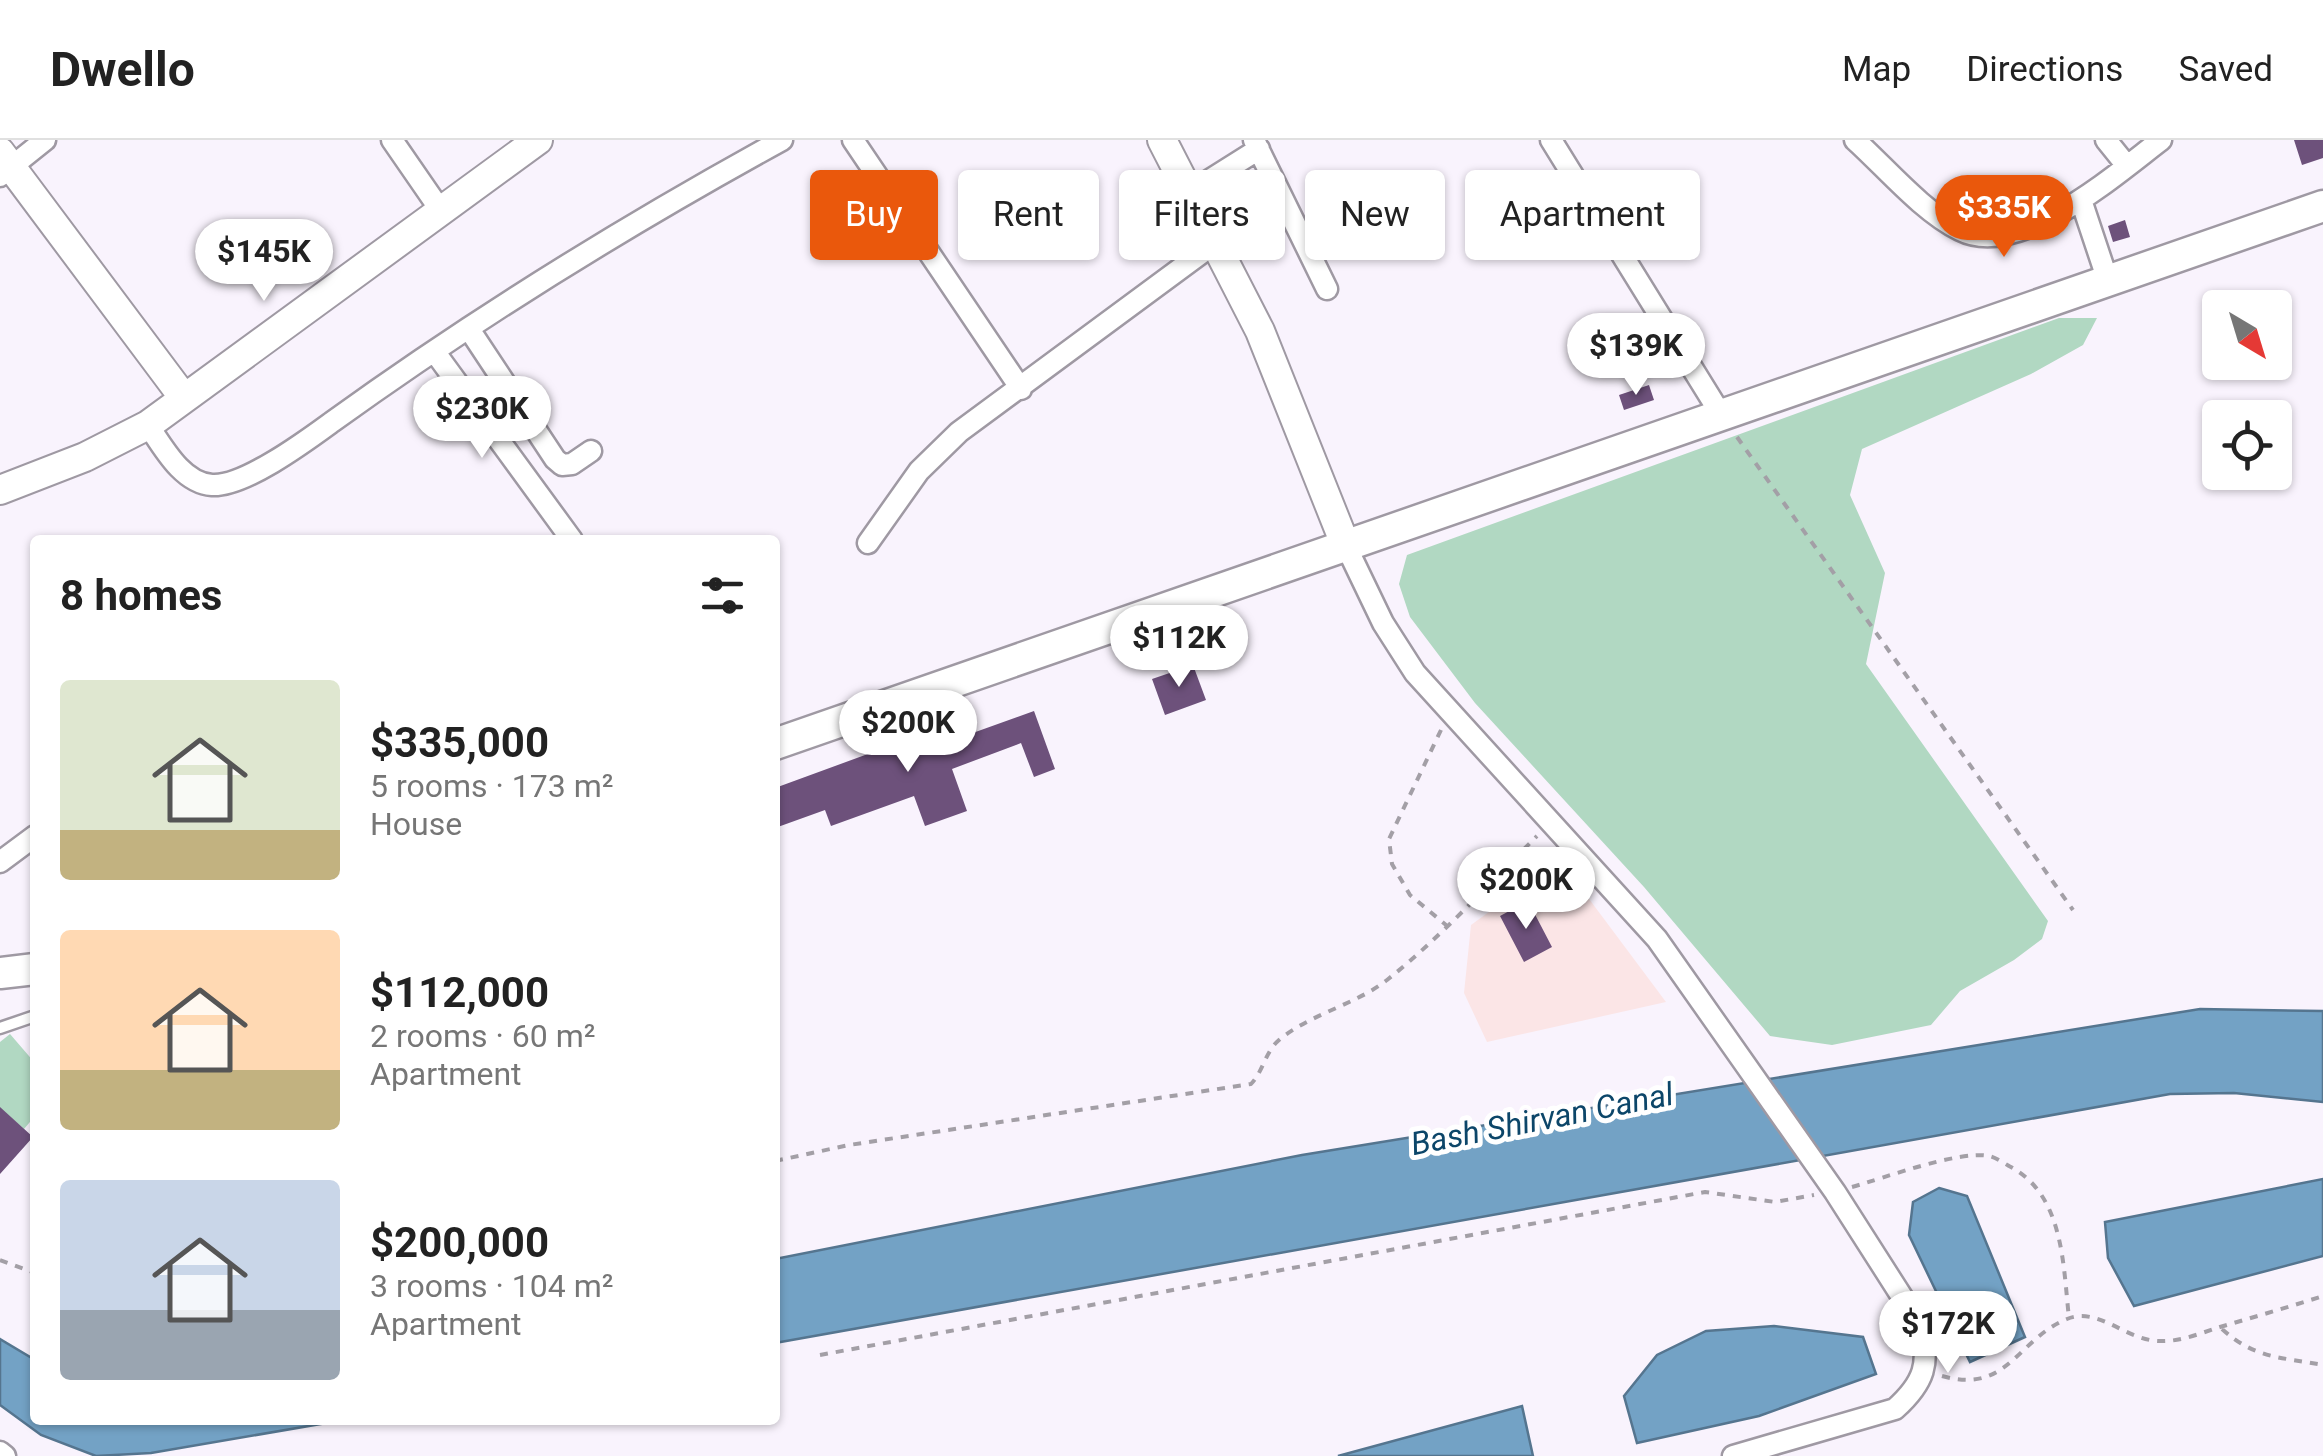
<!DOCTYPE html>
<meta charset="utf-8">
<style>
:root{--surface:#fff;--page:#f6f6f6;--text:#222;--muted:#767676;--line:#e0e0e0;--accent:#ea580c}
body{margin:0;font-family:Roboto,sans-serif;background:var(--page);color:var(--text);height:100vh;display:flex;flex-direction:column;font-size:38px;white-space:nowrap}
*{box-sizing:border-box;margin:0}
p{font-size:32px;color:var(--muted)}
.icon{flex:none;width:55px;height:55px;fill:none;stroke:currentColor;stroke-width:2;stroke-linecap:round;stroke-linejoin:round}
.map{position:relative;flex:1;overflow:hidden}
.panel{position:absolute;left:30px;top:395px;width:750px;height:890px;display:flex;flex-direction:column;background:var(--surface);border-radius:10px;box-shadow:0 2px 8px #0004}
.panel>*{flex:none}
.top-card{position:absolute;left:810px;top:30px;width:950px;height:90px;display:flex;gap:20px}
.needle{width:65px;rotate:142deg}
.tools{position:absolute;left:2202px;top:150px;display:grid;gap:20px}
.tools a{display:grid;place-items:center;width:90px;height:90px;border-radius:10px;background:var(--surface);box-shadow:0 2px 8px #0004;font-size:50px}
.price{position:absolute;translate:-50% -85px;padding:0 22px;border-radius:35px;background:#fff;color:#222;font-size:32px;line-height:65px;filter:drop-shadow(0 2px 5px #0008)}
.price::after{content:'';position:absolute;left:50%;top:60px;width:30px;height:22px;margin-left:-15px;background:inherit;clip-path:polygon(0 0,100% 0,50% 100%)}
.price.on{background:var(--accent);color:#fff}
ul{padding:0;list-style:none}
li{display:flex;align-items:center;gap:30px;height:250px;padding:0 30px}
li span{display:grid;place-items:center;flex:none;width:280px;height:200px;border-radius:10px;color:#555}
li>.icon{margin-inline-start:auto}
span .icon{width:120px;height:120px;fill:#fffc;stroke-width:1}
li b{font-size:42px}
h2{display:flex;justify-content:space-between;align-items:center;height:120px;padding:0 30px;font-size:42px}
.chip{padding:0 35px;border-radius:10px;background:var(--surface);box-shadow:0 2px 8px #0004;font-size:35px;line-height:90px}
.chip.on{background:var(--accent);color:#fff}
header{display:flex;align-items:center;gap:60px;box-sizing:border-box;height:140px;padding:0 50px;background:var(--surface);border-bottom:2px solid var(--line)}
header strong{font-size:48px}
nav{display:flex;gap:55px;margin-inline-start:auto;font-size:35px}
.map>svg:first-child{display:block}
.industrial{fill:#fbe5e6}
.green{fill:#b1d8c2}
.water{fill:#73a2c5;stroke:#55758f;stroke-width:2.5}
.building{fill:#6d517b}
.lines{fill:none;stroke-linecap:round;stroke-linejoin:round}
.lane-casing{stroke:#9f99a3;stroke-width:15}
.street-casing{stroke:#9f99a3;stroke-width:25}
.secondary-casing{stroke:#9f99a3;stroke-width:32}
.primary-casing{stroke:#9f99a3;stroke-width:35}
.path{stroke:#a39fa6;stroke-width:4;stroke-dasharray:8 8;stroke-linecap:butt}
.lane{stroke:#fff;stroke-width:10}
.street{stroke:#fff;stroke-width:20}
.secondary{stroke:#fff;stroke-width:28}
.primary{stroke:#fff;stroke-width:30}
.labels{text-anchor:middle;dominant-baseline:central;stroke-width:10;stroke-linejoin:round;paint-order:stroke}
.water-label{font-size:32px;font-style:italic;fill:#0c4669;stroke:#fff}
</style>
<header>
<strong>Dwello</strong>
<nav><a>Map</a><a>Directions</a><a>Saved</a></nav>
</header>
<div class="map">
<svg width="2323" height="1316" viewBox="0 0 2323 1316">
<rect width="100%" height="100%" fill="#f9f3fd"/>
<path class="industrial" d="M1560,720L1666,862L1487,902L1464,853L1471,785Z"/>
<path class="green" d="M2059,178H2097L2083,205L2031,234L1862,309L1850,355L1885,433L1866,524L2048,781L2042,799L2014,820L1960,851L1931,885L1832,905L1770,896L1644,747L1475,563L1410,477L1399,444L1407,415Z
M10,894L35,923V976L24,989L0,968V902Z"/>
<path class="water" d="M2200,869L2323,871V962L2234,953L2170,954L775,1203V1119L1302,1015Z
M2323,1039V1116L2134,1166L2108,1118L2105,1082Z
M1939,1048L1967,1056L2025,1197L1970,1222L1909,1095L1913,1062Z
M1774,1186L1863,1197L1876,1234L1759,1276L1637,1303L1624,1256L1657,1215L1706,1191Z
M0,1199L35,1220V1280H344L151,1313L96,1316L41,1295L0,1265Z
M1522,1266L1533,1316H1338Z"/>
<path class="building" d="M2294,0H2323V18L2302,25Z
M2125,80L2130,97L2113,102L2108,86Z
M1649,245L1654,260L1624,270L1619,255Z
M1193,525L1206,560L1165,575L1152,539Z
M1034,571L1055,629L1034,637L1021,603L952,629L967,671L925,686L914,656L831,686L825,670L775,688V648L936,589L942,604Z
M1528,761L1552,807L1524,822L1500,776Z
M0,967L33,997L0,1034Z"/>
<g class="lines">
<defs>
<path id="lane" d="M0,888L35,876"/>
<path id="street" d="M392,0L441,71
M853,0L1021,249
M1254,0L1327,149
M1551,0L1720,273
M1855,0C1886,28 1923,72 1960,90C2019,120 2116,34 2161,0
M2106,0L2127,26
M0,36L45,0
M1189,53L1259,9
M2081,60L2108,141
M469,189L555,319L562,325L572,324L591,311
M434,211L572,400
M148,285C163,307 182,343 212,345C244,347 306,301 332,282C476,178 627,85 782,0
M868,403L919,331L959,292L1215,103
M1345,404L1383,483L1415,533L1657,799L1835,1052L1920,1185C1931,1223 1924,1243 1895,1269L1733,1316
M0,722L35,696
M0,1312L5,1316"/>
<path id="secondary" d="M1162,0L1260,191L1345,404
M0,12L184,258
M0,350L85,317L148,285L538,0"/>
<path id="primary" d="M775,604L2323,66
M0,833L35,829"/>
</defs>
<use href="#lane" class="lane-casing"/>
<use href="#street" class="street-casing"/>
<use href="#secondary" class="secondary-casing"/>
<use href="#primary" class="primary-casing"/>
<path class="path" d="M1737,297L2073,770
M1441,590L1389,699L1392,724L1410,755L1446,785
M775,1021L849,1005L1251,944C1264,930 1265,912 1279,900C1310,874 1355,865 1387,840C1441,797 1488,745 1537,696
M1852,1047C1884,1038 1959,1010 1989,1016C1995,1017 2004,1023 2009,1026C2064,1054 2063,1125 2069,1178
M0,1120L35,1133
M2222,1189C2255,1219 2281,1217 2323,1225
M820,1215L1705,1052L1775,1062L1814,1055
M1942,1236C2008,1255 2017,1199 2067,1179C2099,1166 2126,1201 2160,1201C2180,1202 2201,1193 2220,1187C2254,1177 2289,1167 2323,1156"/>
<use href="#lane" class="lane"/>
<use href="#street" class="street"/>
<use href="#secondary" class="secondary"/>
<use href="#primary" class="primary"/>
</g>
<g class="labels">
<g class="water-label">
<text transform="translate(1542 979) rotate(-11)">Bash Shirvan Canal</text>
</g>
</g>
</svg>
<div class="tools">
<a><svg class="needle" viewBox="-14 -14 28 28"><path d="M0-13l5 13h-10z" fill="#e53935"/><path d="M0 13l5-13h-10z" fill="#767676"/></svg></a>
<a><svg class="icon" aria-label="locate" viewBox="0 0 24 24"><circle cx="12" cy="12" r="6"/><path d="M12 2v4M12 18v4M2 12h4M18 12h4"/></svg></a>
</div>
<b class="price on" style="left:2004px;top:120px">$335K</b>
<b class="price" style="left:264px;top:164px">$145K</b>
<b class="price" style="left:1636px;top:258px">$139K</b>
<b class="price" style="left:482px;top:321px">$230K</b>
<b class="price" style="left:1179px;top:550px">$112K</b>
<b class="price" style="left:908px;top:635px">$200K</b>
<b class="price" style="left:1526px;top:792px">$200K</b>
<b class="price" style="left:1948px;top:1236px">$172K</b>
<div class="top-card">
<a class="chip on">Buy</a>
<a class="chip">Rent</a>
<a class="chip">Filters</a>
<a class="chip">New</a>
<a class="chip">Apartment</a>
</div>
<section class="panel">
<h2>8 homes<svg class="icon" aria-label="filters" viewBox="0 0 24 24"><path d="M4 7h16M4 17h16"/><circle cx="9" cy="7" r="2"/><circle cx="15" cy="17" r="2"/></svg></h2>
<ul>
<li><span style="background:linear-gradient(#dfe7d0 75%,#c2b280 0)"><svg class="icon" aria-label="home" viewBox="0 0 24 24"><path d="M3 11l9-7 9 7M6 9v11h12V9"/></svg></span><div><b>$335,000</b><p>5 rooms · 173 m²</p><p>House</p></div></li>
<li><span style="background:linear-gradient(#ffd9b3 70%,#c2b280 0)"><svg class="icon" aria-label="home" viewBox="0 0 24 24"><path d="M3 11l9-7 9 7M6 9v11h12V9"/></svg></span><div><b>$112,000</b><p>2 rooms · 60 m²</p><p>Apartment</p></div></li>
<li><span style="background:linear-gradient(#c9d6e8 65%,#9aa5b1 0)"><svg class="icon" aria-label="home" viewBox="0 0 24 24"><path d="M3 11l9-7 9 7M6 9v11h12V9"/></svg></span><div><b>$200,000</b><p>3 rooms · 104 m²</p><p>Apartment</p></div></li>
</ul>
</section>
</div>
